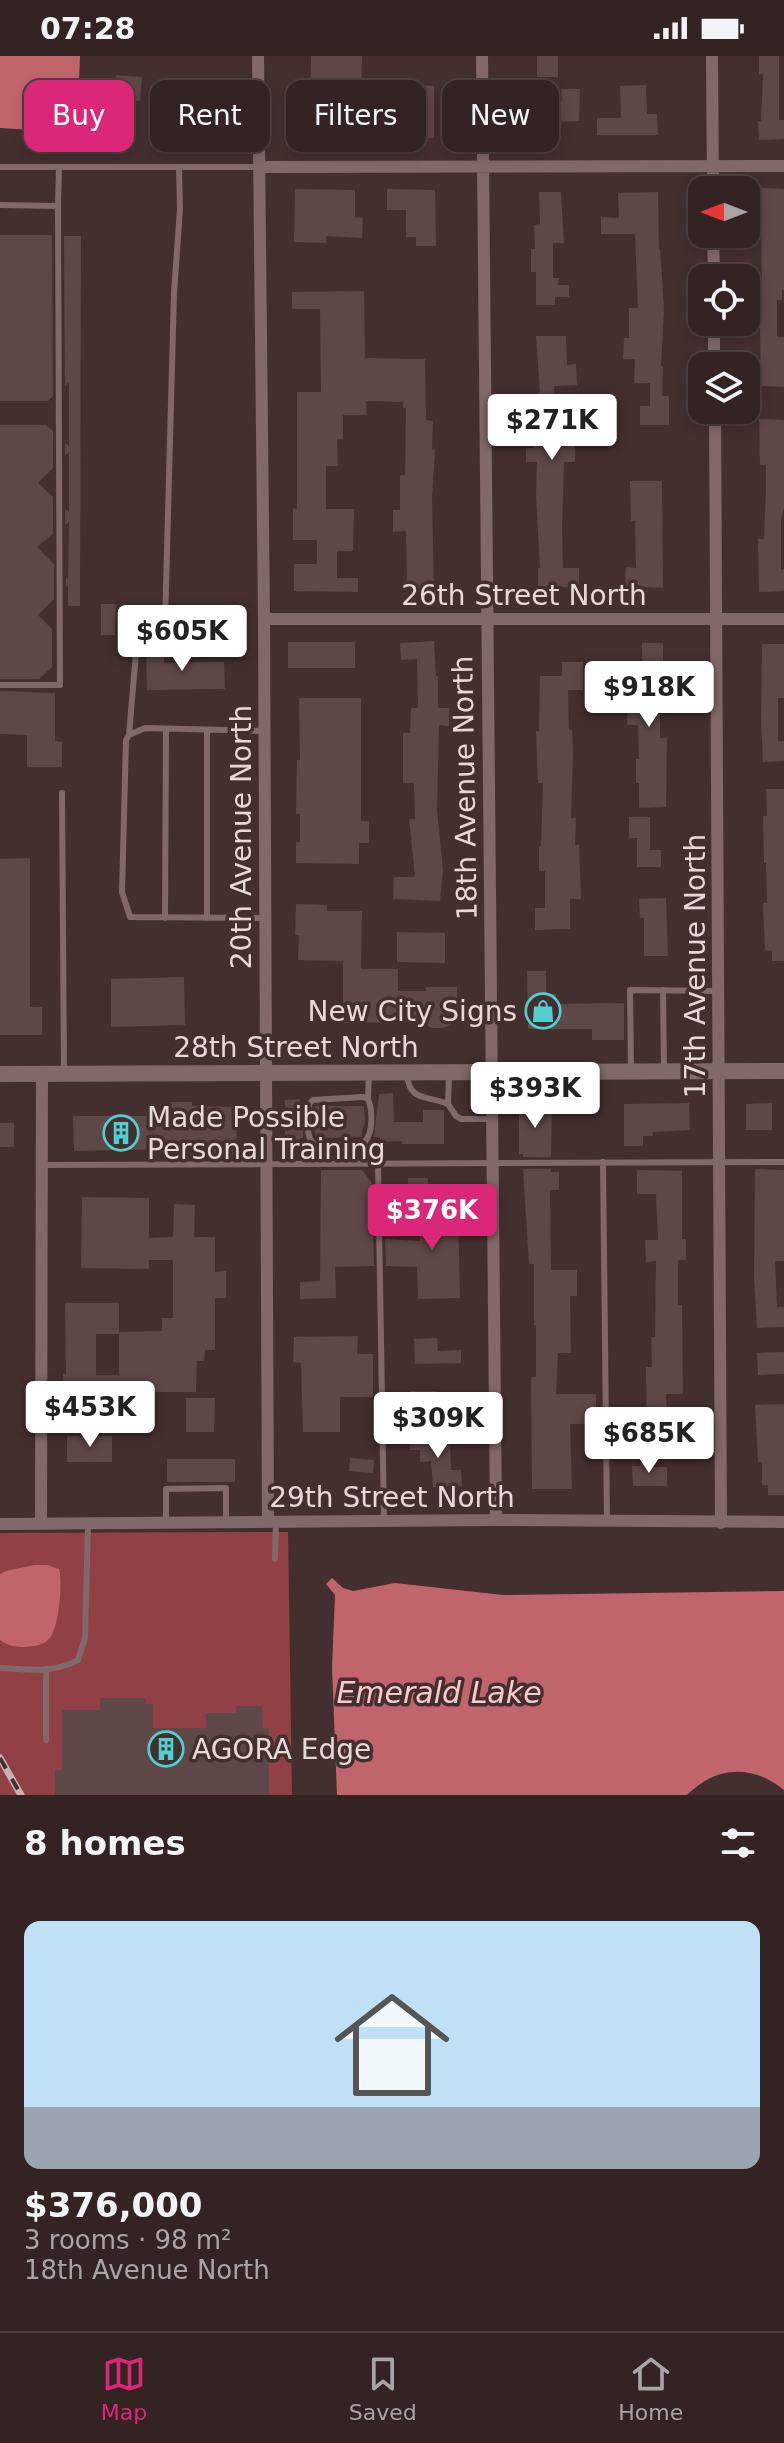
<!DOCTYPE html>
<meta charset="utf-8">
<style>
:root{--surface:#332323;--page:#3b2b2b;--text:#f1f3f6;--muted:#a9a4a6;--line:#4e4041;--accent:#db2777}
body{margin:0;font-family:"DejaVu Sans",sans-serif;background:var(--page);color:var(--text);height:100vh;display:flex;flex-direction:column;font-size:30px;white-space:nowrap}
*{box-sizing:border-box;margin:0}
p{font-size:26px;color:var(--muted)}
.icon{flex:none;width:44px;height:44px;fill:none;stroke:currentColor;stroke-width:2;stroke-linecap:round;stroke-linejoin:round}
.map{position:relative;height:1739px;overflow:hidden}
.panel{display:flex;flex-direction:column;background:var(--surface);flex:1}
.panel>*{flex:none}
.top-card{position:absolute;left:24px;top:24px;width:736px;height:72px;display:flex;gap:16px}
.needle{width:52px;rotate:270deg}
.controls{position:absolute;left:688px;top:120px;display:grid;gap:16px}
.controls a{display:grid;place-items:center;width:72px;height:72px;border-radius:16px;background:var(--surface);box-shadow:0 4px 12px #0003,0 0 0 2px var(--line);font-size:40px}
.price{position:absolute;translate:-50% -68px;padding:0 18px;border-radius:8px;background:#fff;color:#222;font-size:26px;line-height:52px;filter:drop-shadow(0 2px 4px #0008)}
.price::after{content:'';position:absolute;left:50%;top:48px;width:24px;height:18px;margin-left:-12px;background:inherit;clip-path:polygon(0 0,100% 0,50% 100%)}
.price.selected{background:var(--accent);color:#fff}
ul{padding:0;list-style:none}
li{display:grid;align-content:center;gap:16px;height:424px;padding:0 24px}
li+li{border-top:2px solid var(--line)}
li span{display:grid;place-items:center;height:248px;border-radius:16px;color:#555}
li>.icon{margin-inline-start:auto}
span .icon{width:144px;height:144px;fill:#fffc;stroke-width:1}
li b{font-size:34px}
h2{display:flex;justify-content:space-between;align-items:center;height:96px;padding:0 24px;font-size:34px}
.chip{padding:0 28px;border-radius:16px;background:var(--surface);box-shadow:0 4px 12px #0003,0 0 0 2px var(--line);font-size:28px;line-height:72px}
.chip.selected{background:var(--accent);color:#fff}
.status{display:flex;justify-content:space-between;align-items:center;height:56px;padding:0 40px;background:var(--surface);direction:ltr}
.status svg{height:22px;fill:currentColor}
.menu{display:flex;justify-content:space-around;align-items:center;height:112px;border-top:2px solid var(--line);background:var(--surface);font-size:22px;color:var(--muted)}
.menu a{display:grid;justify-items:center;gap:4px}
.menu .selected{color:var(--accent)}
.map>svg:first-child{display:block}
.green{fill:#914046}
.water{fill:#bf656b}
.building{fill:#5e4747}
.lines{fill:none;stroke-linecap:round;stroke-linejoin:round}
.lane{stroke:#826969;stroke-width:6}
.street{stroke:#826969;stroke-width:12}
.secondary{stroke:#826969;stroke-width:16}
.rail-casing{stroke:#c4b4b4;stroke-width:7}
.rail{stroke:#442f2f;stroke-width:4;stroke-dasharray:12;stroke-linecap:butt}
.labels{text-anchor:middle;dominant-baseline:central;stroke-width:7;stroke-linejoin:round;paint-order:stroke}
.street-label{font-size:28px;fill:#e7d8d8;stroke:#442f2f}
.poi-label{font-size:28px;fill:#e7d8d8;stroke:#442f2f;text-anchor:start}
.water-label{font-size:30px;font-style:italic;fill:#fcc9ca;stroke:#442f2f}
</style>
<div class="status"><b>07:28</b><svg viewBox="0 0 49 12"><path d="M0 12V9h3v3zM5 12V6h3v6zM10 12V3h3v9zM15 12V0h3v12zM26 1h20v11H26zM47 4h2v5h-2z"/></svg></div>
<div class="map">
<svg width="784" height="1739" viewBox="0 0 784 1739">
<rect width="100%" height="100%" fill="#442f2f"/>
<path class="green" d="M288,1476L292,1739H0V1477Z"/>
<path class="water" d="M0,0H80L79,25L64,69L32,74L0,72Z
M34,1509H47L59,1513C63,1527 59,1572 49,1583C43,1590 33,1590 25,1591C15,1591 8,1590 0,1584V1518L6,1515Z
M332,1522L343,1532L353,1535L395,1527L503,1539L784,1535V1734C752,1708 716,1710 687,1739H337L332,1611L335,1539L326,1528Z"/>
<path class="building" d="M311,0H362L361,39L385,40L386,28L434,30V82H408V78H377V52L351,51V78H310Z
M537,0H558V21H537Z
M759,0H779V64H784V83L759,84L758,65H761L763,18H759Z
M116,19L142,21L140,45L114,44Z
M646,29L647,58H657L658,79H597V62H621L620,30Z
M561,33H580L579,65L543,66L542,45H562Z
M761,132L784,133V234H782V244H777V281H784V331L761,330L760,272H758V253L762,252Z
M295,133L355,134V161L363,162L362,182L326,180V187L294,186Z
M387,133L435,134L436,190H416V181H406V154H387Z
M539,136H561L564,187H553V222H559L558,229H569V241H555V249H536V216H531V193H535L534,169L540,168Z
M658,136L659,193H660L664,252L661,310H663L662,340H669V369H640V350H650V327H634L635,303H623L624,282H629V252H638L635,178H601V161L619,162L618,137Z
M0,179H52L53,340L48,345H0Z
M64,180H81L80,550H68V529L66,532V521L68,524L69,466L65,469V453L69,456V396L65,400V387L69,390V326L65,330Z
M364,235L365,302L425,303L426,364L433,365L432,394H435L432,440L434,534H407L406,475L393,476V454H400V419H405L406,352H403V346L366,345L367,359H343V383H337L338,410H326V453H354L353,495H337V522H358V536L294,535V508H317V484H293V452L297,453V336H321L320,253H292V236Z
M536,280H566L567,309L576,308L577,329L554,330L556,378H575V406H564L562,474L563,512H579V531H538V512H540L536,439L537,406H526V392H534V378H537L536,338L540,337Z
M759,363L784,364V452L781,464V514L784,513V535L759,536L758,483H764L766,432V409H760Z
M0,369H46L53,375V412L38,427L53,441V478L37,491L54,508V543L38,559L52,573V611L39,623H0Z
M630,425H662L663,532L625,530L626,511L636,512L635,465H631Z
M101,548H116L115,579H101Z
M434,585L436,620H438V652H449V670L439,669L437,754L443,814L440,845L393,843L394,821H415L409,763H415L414,727H403V677H410L411,652H418L417,603L401,604L400,587Z
M288,586H355V612H288Z
M642,587H663V614H668L667,637L660,636V682H667L666,751L639,752V727H636V703H639L638,669H627V657L605,656V644L645,645L646,607H642Z
M762,588H784V642H778V685H784V705L763,706L761,666Z
M146,590H164V607L224,606L225,633L147,634Z
M562,606H583V634H568L569,674H572L573,697L571,762H576L575,789H579L581,843H570V873L535,874V852H545V815H539V790H541L543,727H538L536,675H539L540,620H562Z
M0,635L55,637V685L62,686V711H27V679L0,678Z
M299,642H361V765H369V787H359V808L296,807V786H300V758H296L297,704H300Z
M766,733H784V905H772V895L765,894L763,847H767L766,807H764L763,760H767Z
M629,761H650V794H661V811H637V782H629Z
M30,802V951H42V979H0V803Z
M666,842L668,900H644V862H640L639,843Z
M296,848L327,849V855H362L361,913H398V935H426V931H457L458,966L443,972H432L420,966L343,967V905L298,904L299,879H295Z
M397,876L445,877V907L397,906Z
M527,915H546V938H556V948L624,947V984H592V973H528Z
M184,921L185,969L111,971V923Z
M393,1037L394,1066H423V1054H444V1088H402V1085L380,1086V1081H374L379,1038Z
M300,1043V1050H303V1082H300V1092H285V1044Z
M170,1046H192V1050L237,1051L236,1100H202V1089L167,1088V1093L74,1095L73,1060H169Z
M519,1047H552L551,1101H523V1098H519Z
M689,1047L690,1074L653,1076V1080H643V1090H624V1048Z
M772,1047V1074H746V1048Z
M315,1050H364L365,1065L361,1081L316,1082L314,1071Z
M0,1067H14V1091H0Z
M523,1113H551V1116H559V1134H550L551,1214H577V1240H570L571,1297H558L556,1338H596V1368H570L572,1433H532L531,1321H536V1269H534V1208H529Z
M755,1113L784,1114V1205H775L777,1251H784V1271L757,1272L754,1221Z
M321,1114H362L372,1127L374,1210L335,1211L336,1242L300,1243V1226L320,1225Z
M637,1114L682,1115V1183H686V1204H678V1249H682L683,1338H666L668,1385L647,1386L646,1311H652L651,1281H655L656,1205L646,1206L645,1184H658L656,1138H637Z
M408,1122H428L427,1139H408Z
M82,1141L149,1142V1182L173,1181L174,1148L195,1149L194,1181H215V1216L226,1215V1242H215V1294H205L204,1305H197L196,1336H145V1341H62L63,1318H66L65,1247H119V1278H96V1319H119V1276L162,1275V1262H173V1204H149V1213L81,1212Z
M420,1143L445,1144V1153H458L460,1242L418,1243L417,1211L386,1210L385,1183L420,1185Z
M358,1280L357,1298H373V1341H340V1376H303L301,1307L293,1306L294,1281Z
M437,1282L438,1295L461,1294V1307L415,1308L414,1283Z
M784,1296V1318L758,1319L757,1297Z
M410,1335H436L435,1348H460V1361L410,1360Z
M186,1342H215L214,1376H186Z
M784,1348V1439H768V1429H762V1406H758L755,1349Z
M67,1380H112V1406H67Z
M450,1381L451,1414H461L462,1430L433,1431L431,1405L420,1406V1394H410L409,1382Z
M350,1402L374,1404L373,1417L349,1415Z
M167,1403H235V1426H167Z
M640,1406H653V1411H667V1430H633L632,1410H640Z
M100,1642H146V1648H153V1672H206V1657H236V1650H262L263,1673L269,1672V1739H55V1714H62V1654H100Z"/>
<g class="lines">
<path class="lane" d="M0,111H260
M0,149L58,150L59,111
M0,629H60L58,150
M207,674V862
M264,675L145,672L129,679L126,684L122,836L130,861L265,862
M129,679L137,585L165,568L174,237L180,153L179,112
M62,737L64,1014
M165,862L166,673
M663,934L664,1012
M631,1012L630,934L717,935
M407,1019C410,1047 428,1039 448,1048L456,1060L461,1063H492
M363,1041L368,1043C373,1055 373,1076 365,1086L358,1089H315C304,1081 309,1062 309,1048L313,1044Z
M368,1043L369,1017
M448,1048L449,1019
M378,1106L384,1465
M603,1106L607,1465
M42,1109L784,1106
M166,1467V1433L226,1432V1467
M275,1503L276,1466
M0,1612C27,1614 55,1617 78,1604L85,1582L88,1469
M46,1613V1684"/>
<path class="street" d="M258,0L264,563L268,1466
M482,0L496,1464
M712,0L713,134
M260,111L784,110
M713,178L714,222
M714,266V310
M715,354L721,1467
M264,563H784
M0,1468L496,1464L784,1466
M41,1468L42,1018"/>
<path class="secondary" d="M0,1018L784,1015"/>
<defs>
<path id="rail" d="M0,1702L21,1739"/>
</defs>
<use href="#rail" class="rail-casing"/>
<use href="#rail" class="rail"/>
</g>
<defs>
<symbol id="shop-ring" viewBox="-11 -11 22 22"><circle r="9.5" fill="#442f2f" stroke="#52cdd0" stroke-width="1.5"/><path d="M-5-2.5h2.3a2.7 3.5 0 0 1 5.4 0H5L5.5 6h-11ZM-1.5-2.5h3a1.5 2.3 0 0 0-3 0Z" fill="#52cdd0"/></symbol>
<symbol id="building-ring" viewBox="-11 -11 22 22"><circle r="9.5" fill="#442f2f" stroke="#52cdd0" stroke-width="1.5"/><path d="M-4-6H4V6H1V3H-1V6H-4ZM-2.5-4.3h1.7v1.8h-1.7ZM.8-4.3h1.7v1.8H.8ZM-2.5-1h1.7V.8h-1.7ZM.8-1h1.7V.8H.8Z" fill="#52cdd0"/></symbol>
</defs>
<g fill-rule="evenodd">
<use href="#shop-ring" x="523" y="935" width="40" height="40"/>
<use href="#building-ring" x="101" y="1057" width="40" height="40"/>
<use href="#building-ring" x="146" y="1673" width="40" height="40"/>
</g>
<g class="labels">
<g class="street-label">
<text x="524" y="539">26th Street North</text>
<text transform="translate(465 732) rotate(-91)">18th Avenue North</text>
<text transform="translate(241 781) rotate(-90)">20th Avenue North</text>
<text transform="translate(695 910) rotate(-90)">17th Avenue North</text>
<text x="296" y="991">28th Street North</text>
<text x="392" y="1441">29th Street North</text>
</g>
<g class="poi-label">
<text x="517" y="955" text-anchor="end">New City Signs</text>
<text x="147" y="1061">Made Possible<tspan x="147" dy="32">Personal Training</tspan></text>
<text x="192" y="1693">AGORA Edge</text>
</g>
<g class="water-label">
<text x="439" y="1636">Emerald Lake</text>
</g>
</g>
</svg>
<div class="controls">
<a><svg class="needle" viewBox="-14 -14 28 28"><path d="M0-13l5 13h-10z" fill="#e53935"/><path d="M0 13l5-13h-10z" fill="#a9a4a6"/></svg></a>
<a><svg class="icon" aria-label="locate" viewBox="0 0 24 24"><circle cx="12" cy="12" r="6"/><path d="M12 2v4M12 18v4M2 12h4M18 12h4"/></svg></a>
<a><svg class="icon" aria-label="layers" viewBox="0 0 24 24"><path d="M12 4l9 5-9 5-9-5zM3 14l9 5 9-5"/></svg></a>
</div>
<b class="price" style="left:552px;top:406px">$271K</b>
<b class="price" style="left:182px;top:617px">$605K</b>
<b class="price" style="left:649px;top:673px">$918K</b>
<b class="price" style="left:535px;top:1074px">$393K</b>
<b class="price selected" style="left:432px;top:1196px">$376K</b>
<b class="price" style="left:90px;top:1393px">$453K</b>
<b class="price" style="left:438px;top:1404px">$309K</b>
<b class="price" style="left:649px;top:1419px">$685K</b>
<div class="top-card">
<a class="chip selected">Buy</a>
<a class="chip">Rent</a>
<a class="chip">Filters</a>
<a class="chip">New</a>
</div>
</div>
<section class="panel">
<h2>8 homes<svg class="icon" aria-label="filters" viewBox="0 0 24 24"><path d="M4 7h16M4 17h16"/><circle cx="9" cy="7" r="2"/><circle cx="15" cy="17" r="2"/></svg></h2>
<ul>
<li><span style="background:linear-gradient(#bfe0f5 75%,#9aa5b1 0)"><svg class="icon" aria-label="home" viewBox="0 0 24 24"><path d="M3 11l9-7 9 7M6 9v11h12V9"/></svg></span><div><b>$376,000</b><p>3 rooms · 98 m²</p><p>18th Avenue North</p></div></li>
</ul>
</section>
<nav class="menu">
<a class="selected"><svg class="icon" aria-label="map" viewBox="0 0 24 24"><path d="M3 6l6-2 6 2 6-2v14l-6 2-6-2-6 2zM9 4v14M15 6v14"/></svg>Map</a>
<a><svg class="icon" aria-label="saved" viewBox="0 0 24 24"><path d="M7 4h10v16l-5-4-5 4z"/></svg>Saved</a>
<a><svg class="icon" aria-label="home" viewBox="0 0 24 24"><path d="M3 11l9-7 9 7M6 9v11h12V9"/></svg>Home</a>
</nav>
